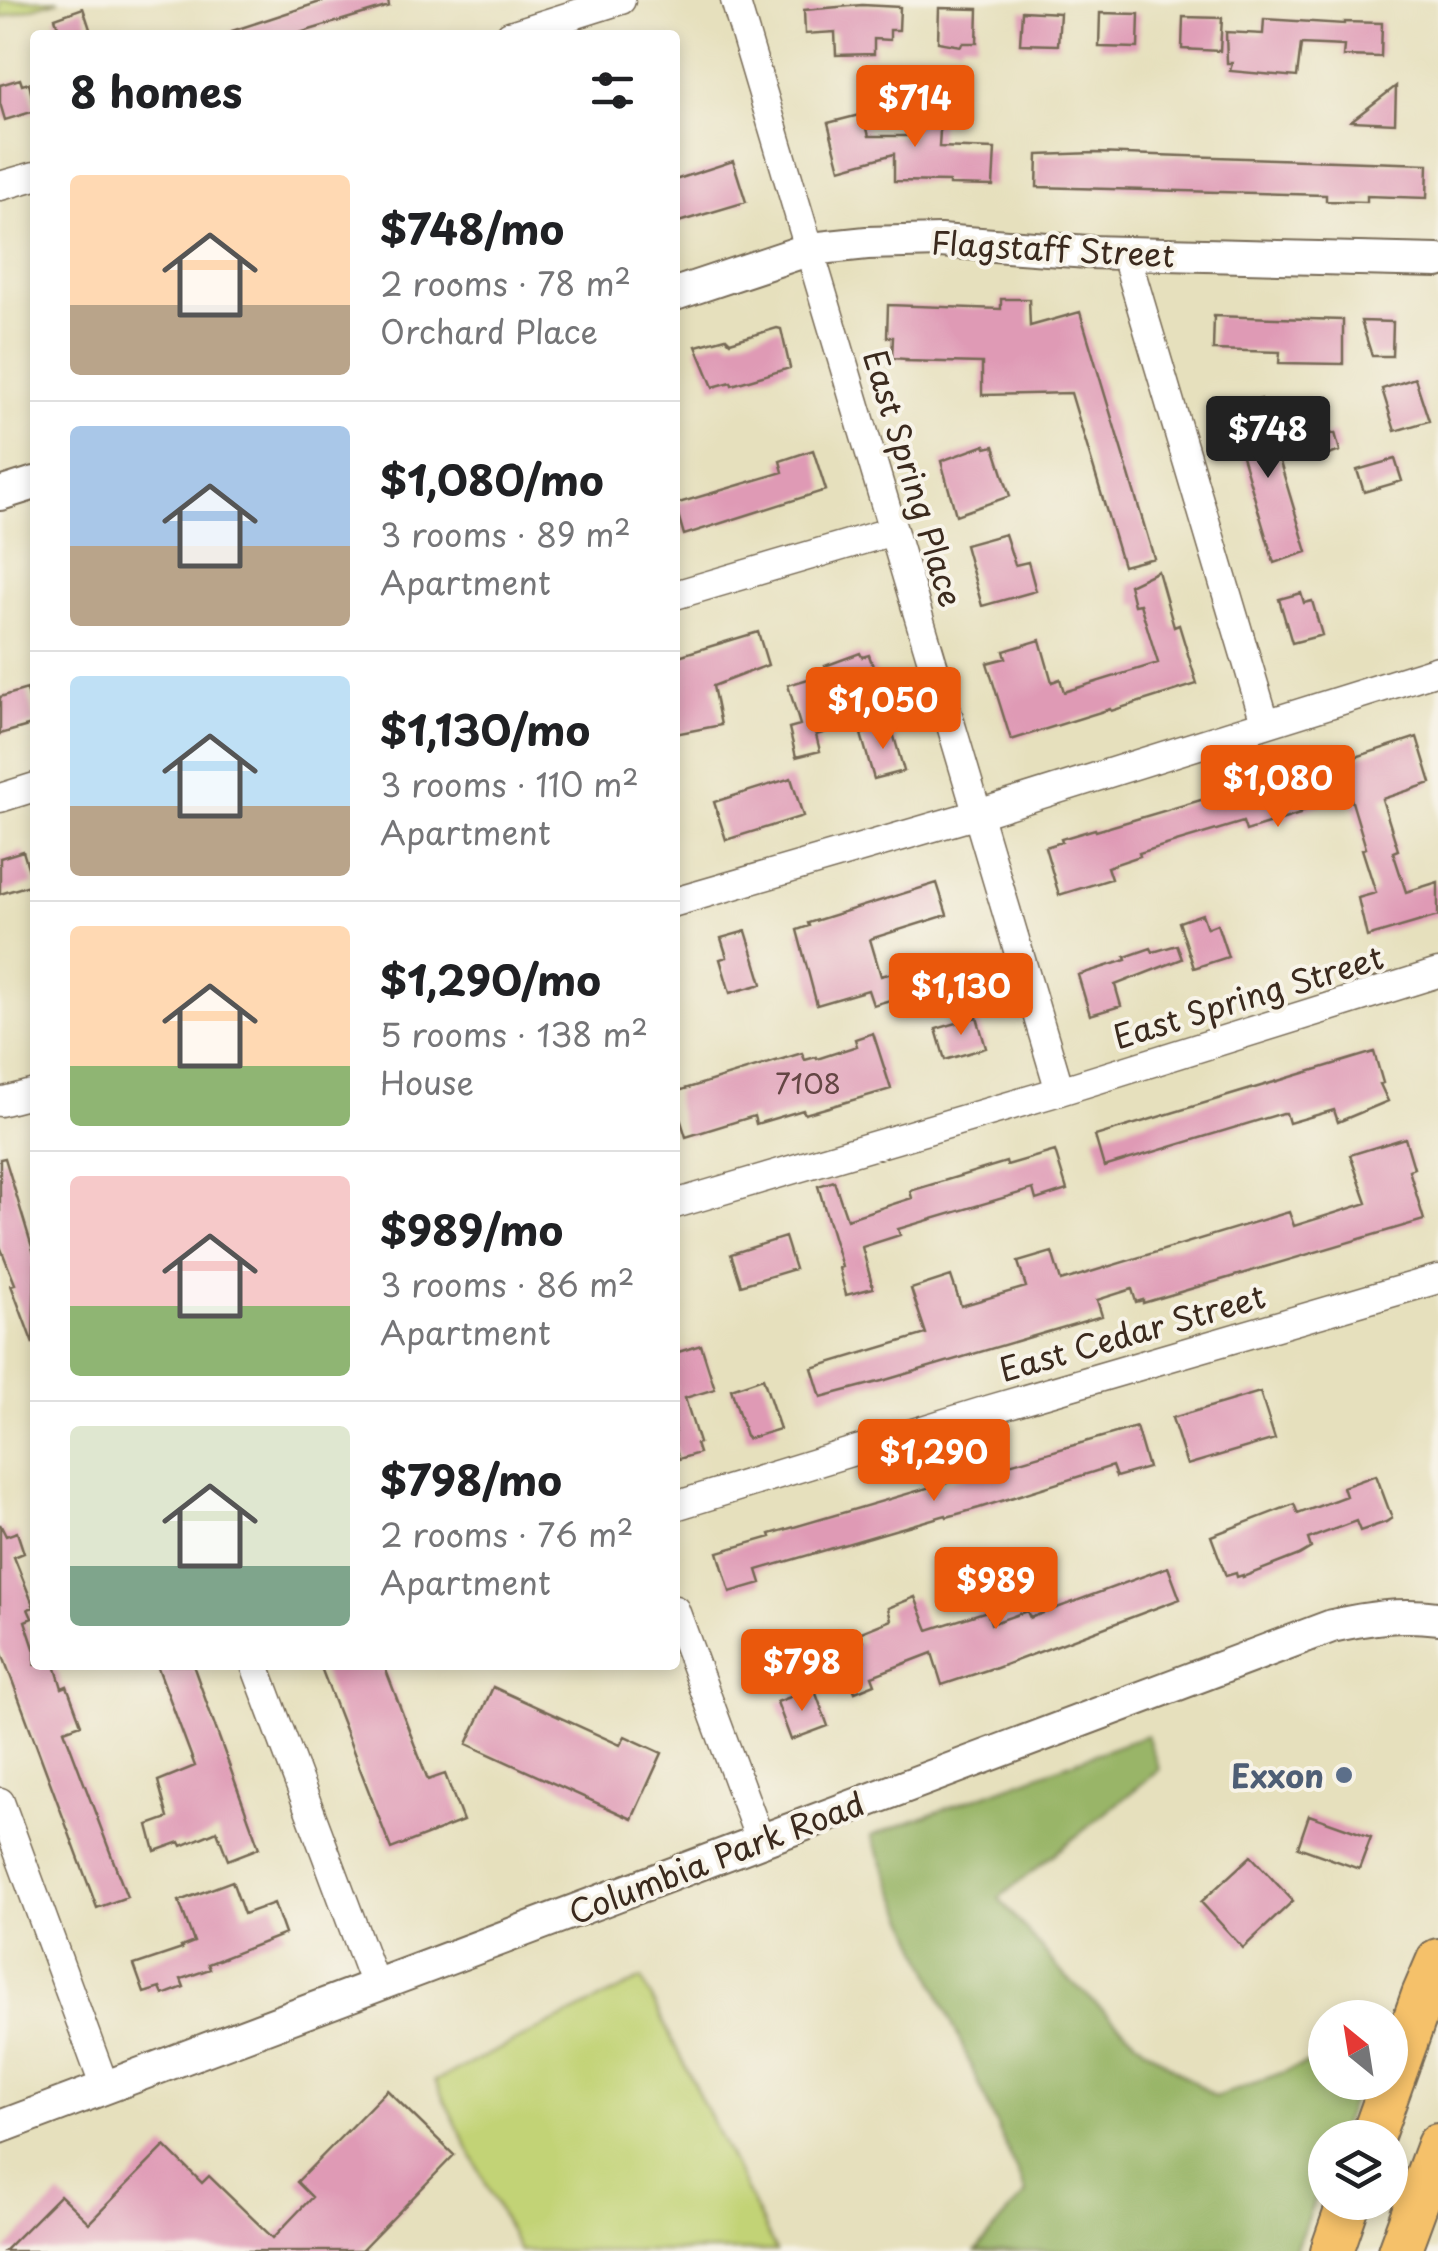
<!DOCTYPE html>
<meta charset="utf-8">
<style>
:root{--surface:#fff;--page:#f2f2f2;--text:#202124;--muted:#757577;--line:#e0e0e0;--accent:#ea580c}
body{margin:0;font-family:"Playpen Sans",sans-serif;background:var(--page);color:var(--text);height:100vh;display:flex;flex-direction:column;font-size:38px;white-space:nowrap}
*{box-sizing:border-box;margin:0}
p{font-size:32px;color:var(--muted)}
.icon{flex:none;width:55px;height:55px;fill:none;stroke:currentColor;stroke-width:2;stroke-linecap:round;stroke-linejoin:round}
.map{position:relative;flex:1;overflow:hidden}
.drawer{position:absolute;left:30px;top:30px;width:650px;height:1640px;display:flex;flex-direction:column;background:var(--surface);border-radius:10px;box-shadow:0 5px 15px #0003}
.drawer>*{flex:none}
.needle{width:65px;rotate:330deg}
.tools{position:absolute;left:1308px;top:2000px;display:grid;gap:20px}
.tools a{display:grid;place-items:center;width:100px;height:100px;border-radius:50%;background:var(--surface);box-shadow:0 5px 15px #0003;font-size:50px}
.price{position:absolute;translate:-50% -85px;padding:0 22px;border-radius:10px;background:var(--accent);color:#fff;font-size:32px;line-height:65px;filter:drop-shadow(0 2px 5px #0008)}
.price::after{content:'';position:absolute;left:50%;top:60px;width:30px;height:22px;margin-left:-15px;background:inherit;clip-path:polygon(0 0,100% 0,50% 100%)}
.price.on{background:#222;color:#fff}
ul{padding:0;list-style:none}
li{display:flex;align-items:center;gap:30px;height:250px;padding:0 40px}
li+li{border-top:2px solid var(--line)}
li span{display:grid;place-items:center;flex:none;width:280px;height:200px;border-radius:10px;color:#555}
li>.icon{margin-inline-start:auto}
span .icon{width:120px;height:120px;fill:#fffc;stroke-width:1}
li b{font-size:42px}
h2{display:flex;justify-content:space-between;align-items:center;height:120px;padding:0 40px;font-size:42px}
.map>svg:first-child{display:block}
.green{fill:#c2d376;stroke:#7e7e4a;stroke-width:2.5}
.forest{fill:#99b567;stroke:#6a7042;stroke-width:2.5}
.building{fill:#df9ab5}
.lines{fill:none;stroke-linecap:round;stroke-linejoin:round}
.minor-casing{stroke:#776a56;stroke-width:31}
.tertiary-casing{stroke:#776a56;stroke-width:36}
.primary-casing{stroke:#776a56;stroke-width:46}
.minor{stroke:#fff;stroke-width:28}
.tertiary{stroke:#fff;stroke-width:32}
.primary{stroke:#f5c16b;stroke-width:42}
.service-dot{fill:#5c6f8a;stroke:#f7f3e8;stroke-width:4}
.labels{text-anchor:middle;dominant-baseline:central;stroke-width:8;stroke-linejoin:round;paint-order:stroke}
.number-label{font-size:28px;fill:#644644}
.street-label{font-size:32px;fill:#3b2a1e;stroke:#f7f3e8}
.service-label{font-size:32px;font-weight:bold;fill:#4e5e75;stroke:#f7f3e8;text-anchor:end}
</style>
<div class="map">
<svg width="1438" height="2251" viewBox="0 0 1438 2251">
<rect width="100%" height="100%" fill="#f7f3e8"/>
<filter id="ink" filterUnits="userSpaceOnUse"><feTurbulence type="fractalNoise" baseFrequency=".01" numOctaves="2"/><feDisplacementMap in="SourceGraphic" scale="20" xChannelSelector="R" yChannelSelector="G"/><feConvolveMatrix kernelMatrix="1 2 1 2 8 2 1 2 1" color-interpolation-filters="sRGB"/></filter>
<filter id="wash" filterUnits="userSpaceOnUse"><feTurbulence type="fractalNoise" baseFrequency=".0048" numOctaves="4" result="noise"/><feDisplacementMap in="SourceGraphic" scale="40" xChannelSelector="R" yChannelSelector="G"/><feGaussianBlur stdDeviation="2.25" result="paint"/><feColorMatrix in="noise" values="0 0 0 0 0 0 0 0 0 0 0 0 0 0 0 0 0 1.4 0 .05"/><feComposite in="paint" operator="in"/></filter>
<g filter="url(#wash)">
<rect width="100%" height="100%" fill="#e6e0bd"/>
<path class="green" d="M0,0H59L0,18Z
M642,1979L776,2251H519L435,2081Z"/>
<path class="forest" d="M1147,1735L1159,1770L999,1898L1062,1973L1145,2048L1215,2097L1325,2057V2082L1359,2083L1338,2137L1325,2138V2172L1295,2251H976L1026,2193L871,1836Z"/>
<g id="blocks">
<path class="building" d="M326,0H388L389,6L293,35H232V31Z
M862,5L900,7L899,30H890V40L874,39V54L836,55L835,32L805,34L804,10Z
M83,8L92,35H61L55,18Z
M939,8L978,9L977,43H962L961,46L938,42Z
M1022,11L1060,13L1058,45L1020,44Z
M1100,13L1139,14L1138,48L1099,47Z
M1183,17L1222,18L1220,51L1182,49Z
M1264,19L1344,24V22L1382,23L1381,57L1343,56L1344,46L1301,44L1297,77L1230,71L1232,63H1227L1226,32L1263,34Z
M20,79L22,85L29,83L35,111L5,120L0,103V85Z
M1396,86L1395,123L1351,121Z
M914,96L942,97L939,147L995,149L993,186L949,185V182L894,181V154L840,169L828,123L863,114L869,136H912Z
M1095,153L1428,164L1427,198L1367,196V202L1326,201V195L1037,187L1038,155Z
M733,161L746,202L675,223V180Z
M1001,299H1029L1030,326L1080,312L1154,558L1123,566L1071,393L982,395V363L906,361L907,359L892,358L893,337H887L888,305L1001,309Z
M1214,316L1343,320V364L1279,363L1280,352L1213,350Z
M1361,321L1393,322L1392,356H1372Z
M777,328L781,329L790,368L732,385L731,382L713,387L696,346L726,338L730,342Z
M1415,378L1429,421L1395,431L1382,389Z
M1261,399L1307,552L1274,563L1228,409Z
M1335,433L1340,451L1318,459L1313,439Z
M985,445L986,448L994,446L1010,496L956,515L941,461Z
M813,450L826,490L684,535L675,504L783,472L780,461Z
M1395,459L1402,481L1364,492L1357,470Z
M1005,534L1015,565L1028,562L1036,591L982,606L965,545Z
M1158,571L1174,627L1179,625L1197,684L1111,711L1110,709L1011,740L987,663L1006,658L1004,651L1040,640L1052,682L1060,679L1064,692L1158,663L1140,604L1134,605L1129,585Z
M1301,593L1304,603L1312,601L1322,635L1292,643L1279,599Z
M758,632L768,665L713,686L721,725L675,734V657Z
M860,653L862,657L869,655L878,680L828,697L837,729L816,735L820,751L796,757L789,728L800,725L788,685L828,673L825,666Z
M27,689L35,724L0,734V697Z
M891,726L904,771L874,779L861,734Z
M1417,737L1431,783L1382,799L1398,850L1393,852L1406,892L1438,882V916L1367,937L1358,898L1376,893L1362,849L1366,848L1350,795L1299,812L1300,814L1246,831L1243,822L1139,853L1140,856L1107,867L1111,879L1059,895L1045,847L1062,842L1061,839L1095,829L1096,831L1211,797L1213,804L1323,771L1322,768Z
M791,778L803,816L726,840L714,802Z
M23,851L33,884L0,894V858Z
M937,883L947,915L870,939L881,976L915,967L922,991L873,1005L868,990L817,1005L797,930L809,926L808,923Z
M1202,914L1207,928L1217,924L1228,957L1194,968L1179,922Z
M746,931L762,984L730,993L720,959L727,957L721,938Z
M1177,945L1182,959L1115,985L1121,1006L1090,1015L1078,975L1126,960L1125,957L1151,948L1153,952Z
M977,1017L986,1048L945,1060L936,1029Z
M873,1033L891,1089L805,1114L803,1110L756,1124L754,1116L686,1137L675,1102V1092L802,1053L805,1060L816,1057L817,1059L857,1046L855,1039Z
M1374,1052L1383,1083L1380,1084L1388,1101L1338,1122L1334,1110L1289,1123L1286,1113H1283L1104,1167L1095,1136Z
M1405,1138L1414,1168L1409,1170L1424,1220L1143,1303V1300L1136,1302L1132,1289L1097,1300L1102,1316L882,1381L821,1397L812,1368L926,1334L911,1289L951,1276L961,1306L1026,1287L1018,1262L1052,1252L1061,1281L1289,1212L1294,1226L1367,1203L1350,1155Z
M1055,1151L1067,1190L1036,1200L1033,1189L898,1229L900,1235L862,1247L873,1288L846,1295L839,1268L842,1267L818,1186L834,1181L847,1219L912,1198L910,1191L1006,1162L1007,1165Z
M5,1158L35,1257L33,1344L11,1285L15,1284L0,1246V1159Z
M785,1237L795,1269L741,1285L731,1254Z
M701,1345L715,1389L685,1398L699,1443L696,1444L699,1453L679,1459L675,1448V1353Z
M763,1378L780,1429L747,1439L731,1389Z
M1260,1392L1275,1439L1187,1465L1172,1418Z
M1136,1427L1148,1468L1116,1477L1112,1466L979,1508L947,1517L946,1515L757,1570L761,1583L730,1592L718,1552L771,1537L770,1534Z
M1376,1475L1392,1518L1386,1522L1360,1531L1356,1521L1308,1539L1311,1548L1299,1555L1243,1577V1575L1237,1577L1236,1573L1226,1576L1211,1536L1294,1504L1298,1514L1346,1496L1343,1487Z
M0,1524L6,1536L17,1532L24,1553L14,1557L34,1607L28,1609L32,1618L25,1621L35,1651V1665H55L62,1688L67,1686L81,1724L64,1730L127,1897L97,1908L0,1648Z
M1168,1567L1180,1599L994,1669L993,1668L942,1685L932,1653L872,1676L875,1684L855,1692L839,1651L863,1641L859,1633L891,1620L888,1608L915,1597L928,1630L987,1611L991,1624L1027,1611L1030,1618Z
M157,1665H193L259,1848L228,1860L217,1831L182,1846L180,1842L155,1851L148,1825L168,1818L158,1781L195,1766Z
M320,1665H384L428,1780L445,1774L463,1821L391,1849Z
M493,1687L620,1745L625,1736L662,1753L632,1819L467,1744Z
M814,1688L828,1726L791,1740L777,1702Z
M1309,1815L1371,1837L1359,1869L1298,1847Z
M1251,1856L1293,1901L1243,1948L1201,1902Z
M232,1881L244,1914L274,1903L285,1934L208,1964L210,1969L181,1979L184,1987L163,1995L160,1988L144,1993L134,1965L182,1949L181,1947L194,1942L179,1901Z
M387,2090L454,2155L361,2251H4L60,2195L89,2223L165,2146L202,2183L209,2176L273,2238L312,2197L297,2182Z"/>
</g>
</g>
<g filter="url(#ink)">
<use href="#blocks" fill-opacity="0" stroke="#776a56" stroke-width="2.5"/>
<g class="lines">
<defs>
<path id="minor" d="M735,0L1060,1091
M510,35L621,0
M0,186L35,176
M1125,252L1265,722
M675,595L893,531
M0,798L35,787
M675,902L978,814L1438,670
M0,1102L35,1093
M675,1204L1060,1091L1438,973
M675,1506L981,1412L1438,1279
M675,1610L760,1840
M255,1665L375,1985
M0,1802L105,2088"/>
<path id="tertiary" d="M675,294L810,249L867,243L940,241L1088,252L1438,261
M0,494L35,483
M0,2127L1332,1626C1368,1618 1401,1613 1438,1618"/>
<path id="primary" d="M1372,2138L1423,1995L1438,1960
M1332,2251L1349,2202
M1399,2251L1438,2145"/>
</defs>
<use href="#minor" class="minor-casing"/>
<use href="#tertiary" class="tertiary-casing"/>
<use href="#primary" class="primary-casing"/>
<use href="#minor" class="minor"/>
<use href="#tertiary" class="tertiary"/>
<use href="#primary" class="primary"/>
</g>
</g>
<circle class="service-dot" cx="1344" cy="1775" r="10"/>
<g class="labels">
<g class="number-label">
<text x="808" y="1082">7108</text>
</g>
<g class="street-label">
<text transform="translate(1053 248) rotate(3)">Flagstaff Street</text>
<text transform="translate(914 478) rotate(73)">East Spring Place</text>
<text transform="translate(1248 996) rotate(-17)">East Spring Street</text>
<text transform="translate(1132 1332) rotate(-16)">East Cedar Street</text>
<text transform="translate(716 1857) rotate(-21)">Columbia Park Road</text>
</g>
<g class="service-label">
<text x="1324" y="1775">Exxon</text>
</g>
</g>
</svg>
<div class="tools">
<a><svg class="needle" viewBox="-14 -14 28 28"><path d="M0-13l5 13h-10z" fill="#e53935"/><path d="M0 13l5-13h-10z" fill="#757577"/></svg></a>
<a><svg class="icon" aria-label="layers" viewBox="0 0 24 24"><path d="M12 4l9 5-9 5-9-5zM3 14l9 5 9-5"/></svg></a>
</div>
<b class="price" style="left:915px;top:150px">$714</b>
<b class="price on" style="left:1268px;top:481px">$748</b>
<b class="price" style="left:883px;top:752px">$1,050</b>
<b class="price" style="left:1278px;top:830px">$1,080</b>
<b class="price" style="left:961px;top:1038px">$1,130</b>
<b class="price" style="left:934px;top:1504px">$1,290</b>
<b class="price" style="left:996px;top:1632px">$989</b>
<b class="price" style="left:802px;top:1714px">$798</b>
<section class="drawer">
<h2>8 homes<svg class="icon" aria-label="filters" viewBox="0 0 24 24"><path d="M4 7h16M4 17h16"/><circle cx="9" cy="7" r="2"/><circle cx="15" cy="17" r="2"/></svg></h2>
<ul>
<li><span style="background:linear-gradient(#ffd9b3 65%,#b9a48a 0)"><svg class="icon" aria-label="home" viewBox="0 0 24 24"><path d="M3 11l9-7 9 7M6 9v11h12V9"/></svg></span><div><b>$748/mo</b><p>2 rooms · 78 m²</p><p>Orchard Place</p></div></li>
<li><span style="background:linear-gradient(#a9c7e8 60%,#b9a48a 0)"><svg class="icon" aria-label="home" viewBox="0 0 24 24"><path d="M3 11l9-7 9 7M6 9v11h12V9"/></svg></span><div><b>$1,080/mo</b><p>3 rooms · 89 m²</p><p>Apartment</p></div></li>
<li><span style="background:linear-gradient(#bfe0f5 65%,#b9a48a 0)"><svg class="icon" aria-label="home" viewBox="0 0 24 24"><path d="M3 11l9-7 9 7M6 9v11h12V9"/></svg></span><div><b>$1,130/mo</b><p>3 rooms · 110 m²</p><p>Apartment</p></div></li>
<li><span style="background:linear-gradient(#ffd9b3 70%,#8fb573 0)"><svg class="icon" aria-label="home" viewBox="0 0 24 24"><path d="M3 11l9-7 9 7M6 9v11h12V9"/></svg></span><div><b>$1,290/mo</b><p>5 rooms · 138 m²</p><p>House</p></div></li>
<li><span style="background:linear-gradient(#f6c9c9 65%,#8fb573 0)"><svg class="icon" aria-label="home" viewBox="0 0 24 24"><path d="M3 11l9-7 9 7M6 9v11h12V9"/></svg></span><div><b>$989/mo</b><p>3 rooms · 86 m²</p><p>Apartment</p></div></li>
<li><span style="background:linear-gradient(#dfe7d0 70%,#7fa58c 0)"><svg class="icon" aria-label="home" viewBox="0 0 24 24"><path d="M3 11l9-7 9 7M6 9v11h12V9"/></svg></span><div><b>$798/mo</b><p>2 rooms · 76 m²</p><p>Apartment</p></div></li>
</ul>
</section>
</div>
